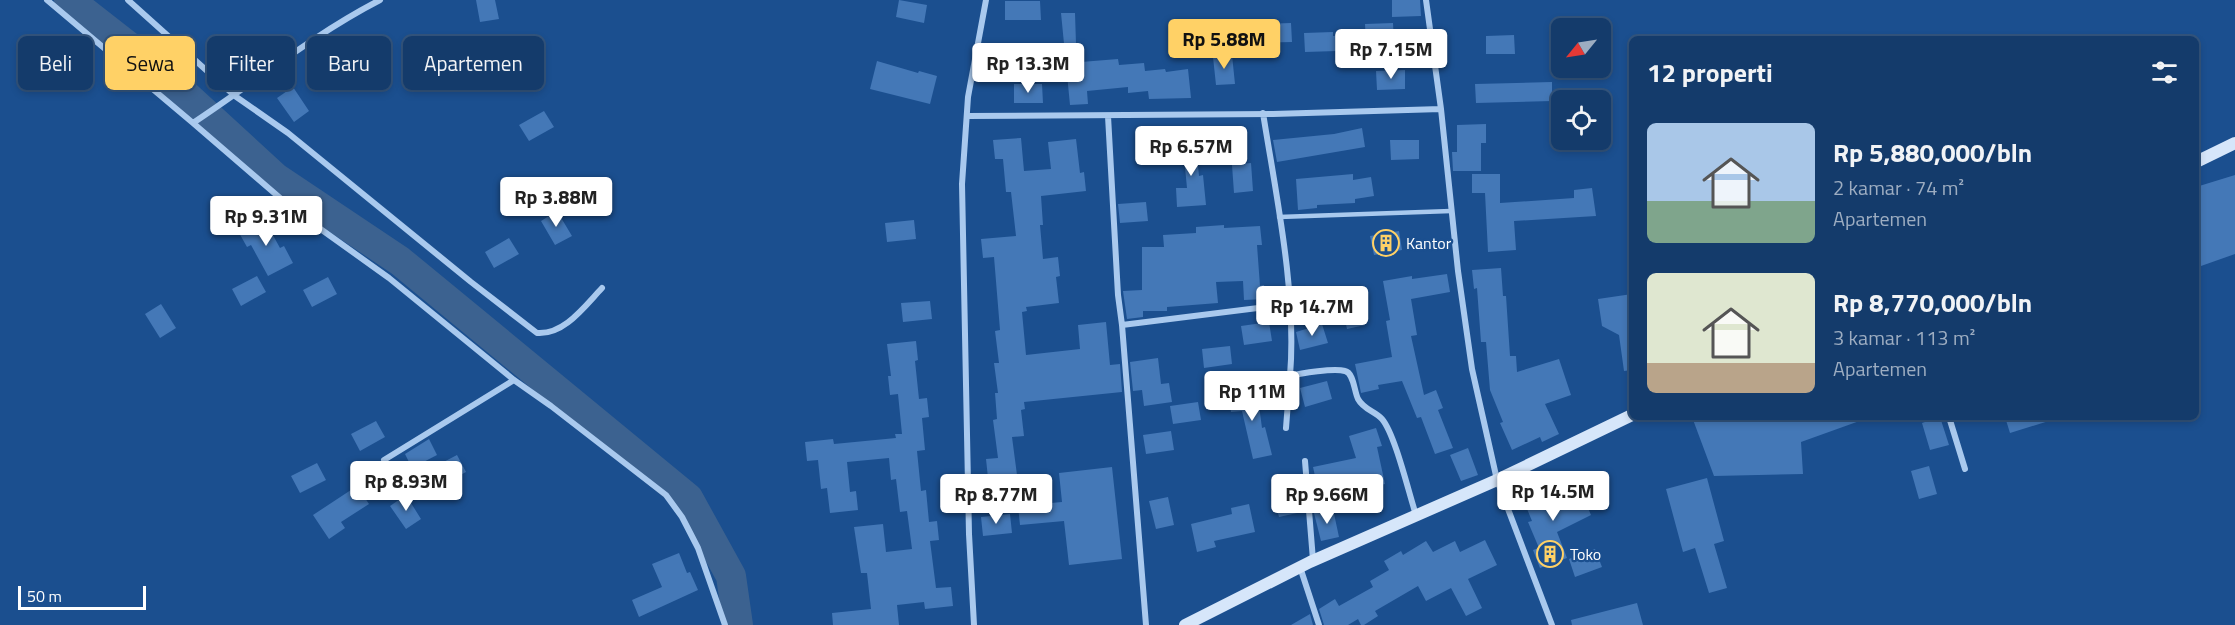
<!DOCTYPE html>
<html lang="id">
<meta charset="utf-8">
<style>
:root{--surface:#143b6b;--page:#1d4271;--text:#f1f3f6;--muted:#9dadc1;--line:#33557e;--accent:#ffd166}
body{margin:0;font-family:"Titillium Web",sans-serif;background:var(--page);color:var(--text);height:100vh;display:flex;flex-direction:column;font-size:22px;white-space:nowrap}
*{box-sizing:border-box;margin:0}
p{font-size:20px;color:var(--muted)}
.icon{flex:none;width:33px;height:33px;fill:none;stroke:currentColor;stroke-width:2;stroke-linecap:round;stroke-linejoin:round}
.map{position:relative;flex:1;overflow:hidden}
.details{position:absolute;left:1629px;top:36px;width:570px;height:384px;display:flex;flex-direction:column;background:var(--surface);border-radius:9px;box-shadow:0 3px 9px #0003,0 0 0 2px var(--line)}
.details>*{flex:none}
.top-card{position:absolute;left:18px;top:36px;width:570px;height:54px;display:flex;gap:12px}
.needle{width:39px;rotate:240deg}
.fabs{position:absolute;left:1551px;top:18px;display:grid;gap:12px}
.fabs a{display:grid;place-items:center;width:60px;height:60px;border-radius:9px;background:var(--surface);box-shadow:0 3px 9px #0003,0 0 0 2px var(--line);font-size:30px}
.scale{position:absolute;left:18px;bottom:15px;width:128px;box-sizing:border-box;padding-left:6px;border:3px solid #fff;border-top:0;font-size:16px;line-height:21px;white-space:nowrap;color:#fff;-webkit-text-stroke:4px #1b4f8f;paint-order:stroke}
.price{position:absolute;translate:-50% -51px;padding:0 14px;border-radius:6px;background:#fff;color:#222;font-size:20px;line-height:39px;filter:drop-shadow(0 2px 3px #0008)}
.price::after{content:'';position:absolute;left:50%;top:36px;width:18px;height:14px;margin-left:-9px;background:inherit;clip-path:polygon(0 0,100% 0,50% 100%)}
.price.current{background:var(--accent);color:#111}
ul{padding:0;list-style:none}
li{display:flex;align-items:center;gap:18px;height:150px;padding:0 18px}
li span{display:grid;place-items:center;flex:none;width:168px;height:120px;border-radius:9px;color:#555}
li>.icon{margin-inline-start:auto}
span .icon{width:72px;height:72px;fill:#fffc;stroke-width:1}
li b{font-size:26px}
h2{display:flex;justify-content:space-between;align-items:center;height:72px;padding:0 18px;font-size:26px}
.chip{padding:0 21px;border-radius:9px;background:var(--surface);box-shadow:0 3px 9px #0003,0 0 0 2px var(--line);font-size:21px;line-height:54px}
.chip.current{background:var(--accent);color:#111}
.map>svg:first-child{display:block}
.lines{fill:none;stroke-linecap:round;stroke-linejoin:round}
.river{stroke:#3c6290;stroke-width:30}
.building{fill:#4478b7}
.service{stroke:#a9c9ee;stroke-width:4.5}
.minor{stroke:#a9c9ee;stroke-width:6}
.secondary{stroke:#d6e6fa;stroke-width:12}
.labels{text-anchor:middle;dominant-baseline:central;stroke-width:4.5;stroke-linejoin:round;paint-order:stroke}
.poi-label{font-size:16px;fill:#fff;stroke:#1b4f8f;text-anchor:start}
</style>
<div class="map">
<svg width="2235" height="625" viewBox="0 0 2235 625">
<rect width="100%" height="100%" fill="#1b4f8f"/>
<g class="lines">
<path class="river" d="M69,0L155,67L276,178L400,261L688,498L731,576L738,625"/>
</g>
<path class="building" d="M476,0H495L499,19L480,22Z
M899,0L927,5L924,23L896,17Z
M1392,0H1420L1421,16L1392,17Z
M1005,1H1040L1041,20H1005Z
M1061,13H1075L1076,44H1081V62L1118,59L1119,65L1144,63L1145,71L1165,69L1166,72L1188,69L1191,98L1149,99L1148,91L1128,93V87L1087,91L1088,104L1070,105Z
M1291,23L1292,42L1256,43L1257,56L1238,58L1236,29L1263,27V24Z
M1393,23L1394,42L1366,43L1365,24Z
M1333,32V36L1355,34L1357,63L1338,64L1337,51L1305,52L1304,33Z
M1514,35L1515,54H1486V36Z
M1232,55L1235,84L1216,85L1213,57Z
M520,57L530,74L505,88L495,72Z
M877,61L918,73L919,71L937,76L930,104L870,89Z
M1405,70V89L1377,90L1376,71Z
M1552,82V101L1476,103L1475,84Z
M1014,84H1042L1043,103H1014Z
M293,87L309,111L294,122L277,98Z
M544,111L554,127L529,141L519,125Z
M1486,124V143H1481V171H1453L1452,152H1457V125Z
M1362,128L1365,147L1277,162L1273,140L1334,134Z
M1195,135L1199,176L1203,175L1206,205L1177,207L1176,188H1187L1182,136Z
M1021,138L1024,171L1051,169L1048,142L1076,139L1080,173L1084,172L1086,191L1041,196L1043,225H1040L1043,259L1058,257L1060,276L1056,277L1059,303L1026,307L1027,311L1022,312L1026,355L1080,349L1078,325L1106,322L1110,365L1120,364L1122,392L1024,402L1025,409L1021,410L1024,436L1012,437L1017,475L988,478L986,459L998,458L993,420L997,419L995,393H998L994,363H999L995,331L1000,330L994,257L983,258L981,239L1016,236L1011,192H1006L1003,159H995L993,140Z
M1390,140H1419V159L1391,160Z
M1251,163L1253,191L1234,193L1232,165Z
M1353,174V180L1371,177L1374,196L1355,199V203L1317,205V208L1298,210L1296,179Z
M1472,174H1500V203L1574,198V190L1592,188L1596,216L1514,221L1516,250L1488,252L1485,193H1472Z
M2235,175V254L2201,266L2196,251V187Z
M1146,202L1148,221L1120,223L1118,204Z
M557,211L572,236L555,245L541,221Z
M263,217L280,248L284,246L293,263L268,276L251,245L247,247L238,231Z
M914,220L916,239L887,242L885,223Z
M1224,225V228L1260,226L1262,245H1257L1260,286L1264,285L1266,299L1244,300L1243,281L1216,282L1218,303L1167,307V311H1143V317L1127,319L1123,291L1142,290V247H1164L1163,235L1196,233V227Z
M1399,231L1402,250L1374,255L1370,236Z
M509,238L519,254L494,268L485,252Z
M1501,268L1503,296H1506L1510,356H1516L1517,372L1559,359L1571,395L1545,404L1559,434L1542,442L1540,437L1512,450L1500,423L1503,422L1490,390L1486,342H1481L1477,288L1474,289L1472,270Z
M1447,274L1450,292L1411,299L1417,335L1411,336L1424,395L1436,390L1443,408L1438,410L1453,448L1435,454L1421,417L1417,418L1402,381L1378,385L1379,389L1361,393L1355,364L1392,357L1386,321L1390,320L1383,281L1412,276V279Z
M257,276L266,292L241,306L232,289Z
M328,277L337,294L312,307L303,290Z
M1632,294V370L1624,371L1619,335L1602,326L1598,299Z
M1360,297L1365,325L1347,329L1341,301Z
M930,301L932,319L903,322L901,303Z
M161,304L176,328L160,338L145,314Z
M1269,322L1272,341L1244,345L1241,326Z
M1322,324L1328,343L1300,350L1296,332Z
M916,341L918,360L915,361L919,399L927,398L929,417L922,418L925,450L917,451L921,491L926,490L929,522L937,521L939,540L930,541L936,588L951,587L953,606L925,609L924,602L897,605L899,625H833L832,613L871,609L867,573H861L854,527L883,524L886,552L912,549L907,511L900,512L896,479L891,480L889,458L847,462L850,492L856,491L858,510L830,513L827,488L821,489L818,460L807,461L805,442L833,439L834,444L896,438L895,434H902L898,394L890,395L888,376H891L887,344Z
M1230,346L1232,364L1204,368L1202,349Z
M1158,358L1161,384L1169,383L1172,402L1144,406L1142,390L1133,391L1130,362Z
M1327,381L1332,399L1305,407L1300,388Z
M1257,390L1262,428L1265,427L1272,455L1253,459L1242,411L1231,412L1229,393Z
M1198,402L1201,420L1173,424L1170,406Z
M1692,417H1865V419L1801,442L1803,474L1714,476Z
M1940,417L1949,445L1930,450L1922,423Z
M2005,417H2051L2052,420L2010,433Z
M376,421L385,437L360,451L351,434Z
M1376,428L1382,446L1377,447L1385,484L1362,489L1365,498L1322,508L1313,467L1356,458L1349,436Z
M1171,431L1174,450L1146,454L1143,435Z
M429,439L437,455L412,468L405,454Z
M1468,448L1478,475L1461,481L1450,455Z
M457,455L466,472L441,485L432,468Z
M317,463L326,480L300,493L291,476Z
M1929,466L1937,494L1919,499L1911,471Z
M1112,467L1122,559L1069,565L1064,521L1020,525L1018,506L1062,502L1059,473Z
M1707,478L1724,541L1714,544L1727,588L1709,593L1695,548L1683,552L1666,489Z
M1291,485L1297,513L1279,517L1272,489Z
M357,486L369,504L341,522L345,528L329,539L313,515Z
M1549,488L1554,500L1580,489L1591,515L1557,532L1567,558L1540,568L1533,550L1539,548L1528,522L1532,521L1523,499Z
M406,495L421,519L406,529L390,506Z
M1168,497L1174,525L1156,529L1149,501Z
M1249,504L1255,532L1214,541L1216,547L1197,552L1191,524L1232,514L1231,508Z
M1333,509L1339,537L1321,541L1314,513Z
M1010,514L1012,533L983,536L981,517Z
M1485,540L1497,565L1468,579L1482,608L1466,616L1451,588L1426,601L1418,586L1375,611L1378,616L1364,625H1361L1358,619L1348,625H1324L1319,609L1335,599L1339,606L1373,587L1370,581L1389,570L1384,561L1401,551L1403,555L1426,541L1433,552L1455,541L1460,552Z
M1595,549L1602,567L1575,577L1569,559Z
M679,553L687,573L690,572L698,590L639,617L632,600L662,587L652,564Z
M1637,603L1643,625H1572L1571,620Z
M1310,614L1313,625H1291Z"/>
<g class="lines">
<path class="service" d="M1279,217L1451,211"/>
<path class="minor" d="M47,0L193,123
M128,0L235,96L288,133L471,282L537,333C564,335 584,307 602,288
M380,0C314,34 255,82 193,123L294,210L389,278L514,380L551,406L666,495L682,517L698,548L725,625
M1426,0L1441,109L1458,271L1472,369L1497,480L1552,625
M1263,113C1276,195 1297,293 1290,376C1301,373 1334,368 1345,371C1354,373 1354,391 1358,399C1364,410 1375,411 1382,419C1395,434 1409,494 1416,515
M967,116L1273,114L1441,109
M1108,116L1118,295L1122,325L1146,625
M1122,325L1290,304
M1949,417L1965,469
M1286,428L1290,376
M384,460L514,380
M1305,461L1313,560
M1300,567L1319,625
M974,625L969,534L962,184L968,97L986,0"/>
<path class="secondary" d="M2196,162L2235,143
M1185,625L1310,562L1497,480L1632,415"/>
</g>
<defs>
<symbol id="building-ring" viewBox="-11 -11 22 22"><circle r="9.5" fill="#1b4f8f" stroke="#ffd166" stroke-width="1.5"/><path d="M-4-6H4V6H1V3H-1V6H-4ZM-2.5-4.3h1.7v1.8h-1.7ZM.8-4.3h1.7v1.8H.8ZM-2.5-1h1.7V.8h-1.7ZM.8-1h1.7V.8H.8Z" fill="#ffd166"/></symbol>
</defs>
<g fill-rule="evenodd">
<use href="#building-ring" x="1371" y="228" width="30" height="30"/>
<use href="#building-ring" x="1535" y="539" width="30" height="30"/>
</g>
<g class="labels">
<g class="poi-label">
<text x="1406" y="243">Kantor</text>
<text x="1570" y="554">Toko</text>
</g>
</g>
</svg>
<div class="fabs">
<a><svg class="needle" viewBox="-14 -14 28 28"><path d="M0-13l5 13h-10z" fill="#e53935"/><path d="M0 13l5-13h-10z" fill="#9dadc1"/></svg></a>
<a><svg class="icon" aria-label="locate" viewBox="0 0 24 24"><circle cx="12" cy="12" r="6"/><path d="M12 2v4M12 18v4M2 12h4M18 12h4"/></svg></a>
</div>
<div class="scale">50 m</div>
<b class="price current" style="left:1224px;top:70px">Rp 5.88M</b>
<b class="price" style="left:1391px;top:80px">Rp 7.15M</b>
<b class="price" style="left:1028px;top:94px">Rp 13.3M</b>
<b class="price" style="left:1191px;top:177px">Rp 6.57M</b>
<b class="price" style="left:556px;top:228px">Rp 3.88M</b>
<b class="price" style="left:266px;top:247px">Rp 9.31M</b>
<b class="price" style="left:1312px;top:337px">Rp 14.7M</b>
<b class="price" style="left:1252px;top:422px">Rp 11M</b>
<b class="price" style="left:406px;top:512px">Rp 8.93M</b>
<b class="price" style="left:1553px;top:522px">Rp 14.5M</b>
<b class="price" style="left:996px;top:525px">Rp 8.77M</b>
<b class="price" style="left:1327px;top:525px">Rp 9.66M</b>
<div class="top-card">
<a class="chip">Beli</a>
<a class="chip current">Sewa</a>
<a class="chip">Filter</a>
<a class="chip">Baru</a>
<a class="chip">Apartemen</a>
</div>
<section class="details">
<h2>12 properti<svg class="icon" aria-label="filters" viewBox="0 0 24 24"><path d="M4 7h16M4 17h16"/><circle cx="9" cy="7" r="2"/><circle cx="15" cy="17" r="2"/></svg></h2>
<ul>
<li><span style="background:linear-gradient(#a9c7e8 65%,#7fa58c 0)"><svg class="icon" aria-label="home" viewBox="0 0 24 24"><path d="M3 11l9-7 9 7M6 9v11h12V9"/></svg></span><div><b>Rp 5,880,000/bln</b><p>2 kamar · 74 m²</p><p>Apartemen</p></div></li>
<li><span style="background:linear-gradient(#dfe7d0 75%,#b9a48a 0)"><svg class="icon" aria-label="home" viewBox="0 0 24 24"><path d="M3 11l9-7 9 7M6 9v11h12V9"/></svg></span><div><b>Rp 8,770,000/bln</b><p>3 kamar · 113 m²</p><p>Apartemen</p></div></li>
</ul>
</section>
</div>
